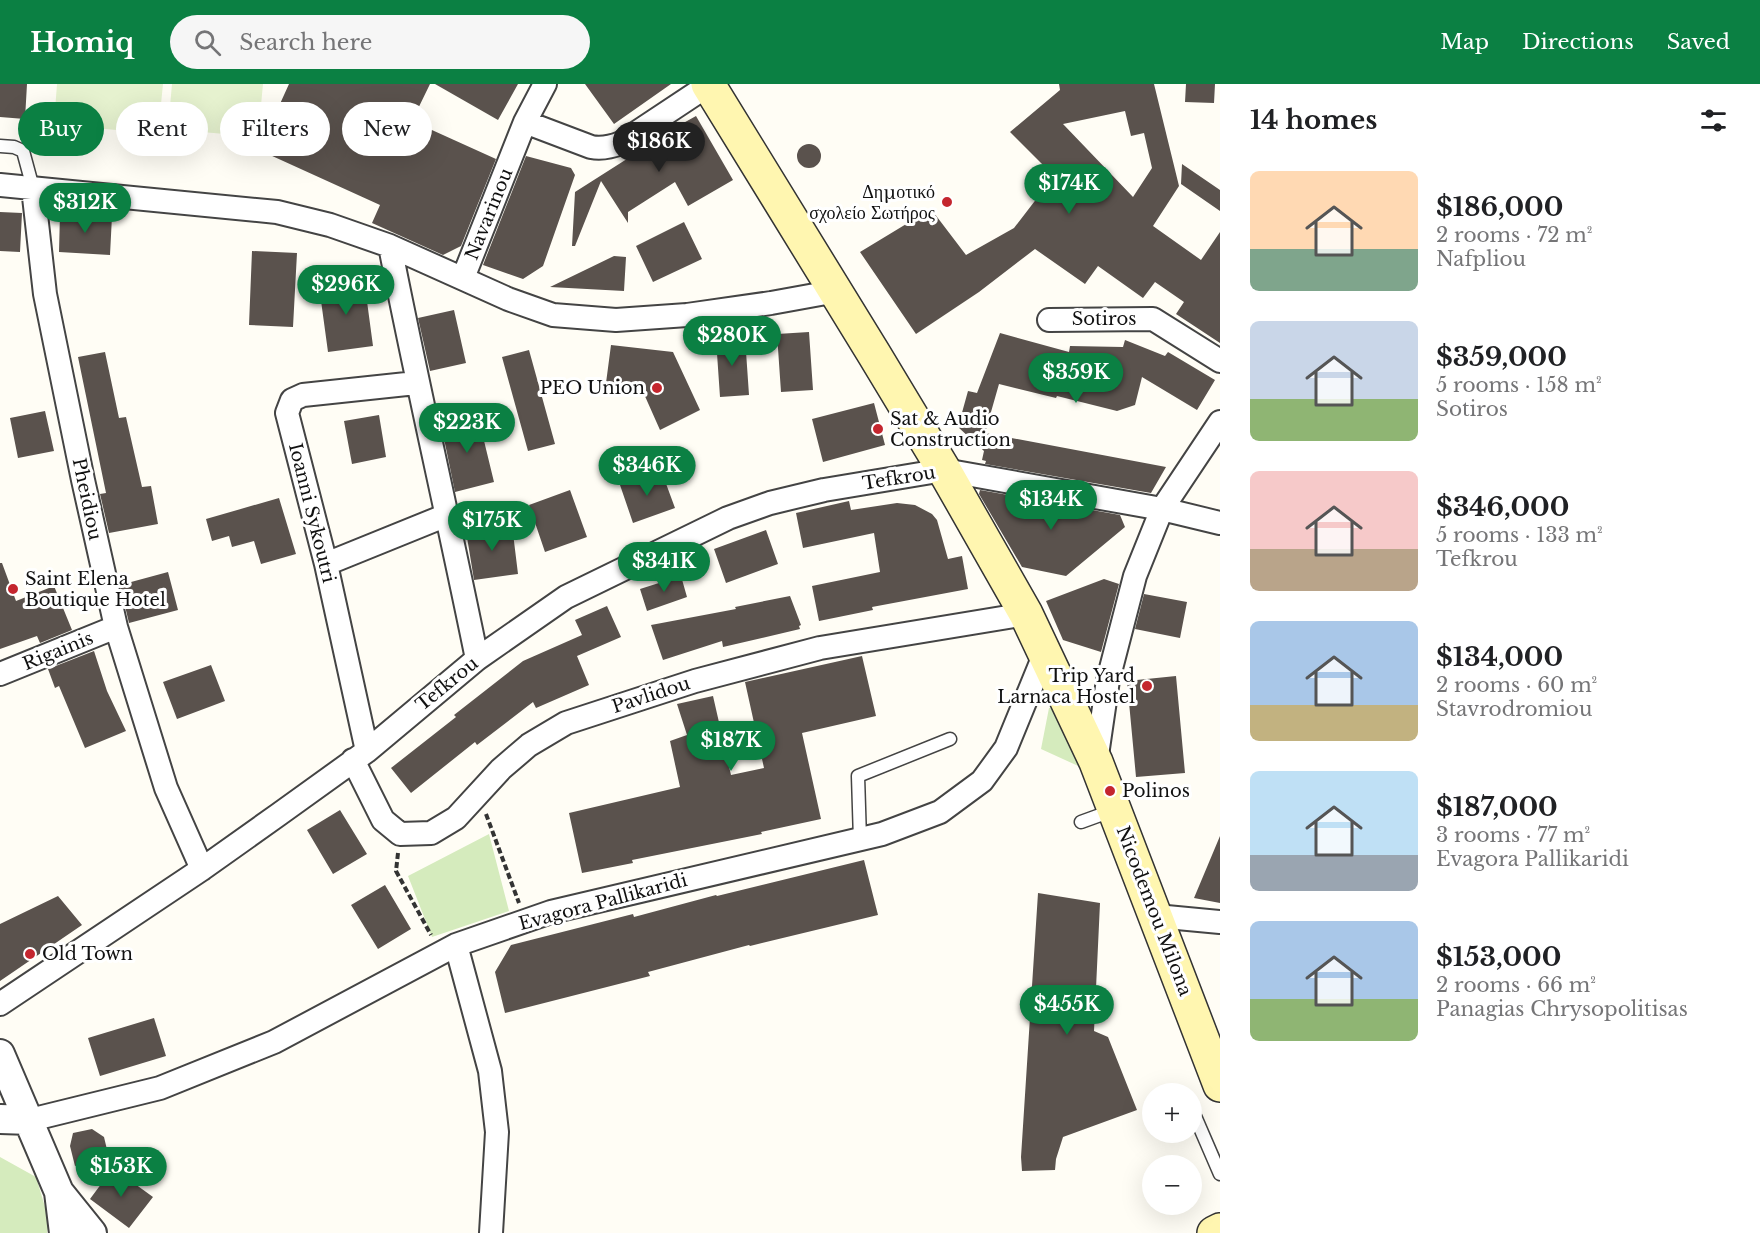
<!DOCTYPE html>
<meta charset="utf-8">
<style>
:root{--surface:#fff;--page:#f6f6f6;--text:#202124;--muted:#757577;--accent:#0b8043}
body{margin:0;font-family:"Libre Baskerville",serif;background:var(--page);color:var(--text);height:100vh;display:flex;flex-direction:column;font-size:22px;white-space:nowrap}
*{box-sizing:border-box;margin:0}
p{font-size:20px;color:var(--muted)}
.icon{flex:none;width:33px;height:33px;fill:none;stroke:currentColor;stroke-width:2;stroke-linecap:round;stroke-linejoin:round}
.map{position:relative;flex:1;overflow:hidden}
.details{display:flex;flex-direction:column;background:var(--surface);width:540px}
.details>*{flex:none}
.guide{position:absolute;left:18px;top:18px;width:570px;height:54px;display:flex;gap:12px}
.tools{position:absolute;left:1142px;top:999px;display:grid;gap:12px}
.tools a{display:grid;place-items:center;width:60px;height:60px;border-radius:50%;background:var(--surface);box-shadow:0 6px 24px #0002;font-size:30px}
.price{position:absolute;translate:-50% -51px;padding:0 14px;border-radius:21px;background:var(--accent);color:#fff;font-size:20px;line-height:39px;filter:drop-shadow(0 2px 3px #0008)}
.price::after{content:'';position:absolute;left:50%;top:36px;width:18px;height:14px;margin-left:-9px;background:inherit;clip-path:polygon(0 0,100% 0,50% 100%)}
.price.current{background:#222;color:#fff}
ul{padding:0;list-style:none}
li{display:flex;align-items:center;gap:18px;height:150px;padding:0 30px}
li span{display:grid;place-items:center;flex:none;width:168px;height:120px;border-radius:9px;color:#555}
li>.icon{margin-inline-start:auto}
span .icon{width:72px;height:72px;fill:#fffc;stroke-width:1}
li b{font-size:26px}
h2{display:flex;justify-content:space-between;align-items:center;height:72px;padding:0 30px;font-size:26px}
.pill{padding:0 21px;border-radius:27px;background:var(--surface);box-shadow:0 6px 24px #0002;font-size:21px;line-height:54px}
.pill.current{background:var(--accent);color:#fff}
header{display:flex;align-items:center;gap:36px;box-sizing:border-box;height:84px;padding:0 30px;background:var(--accent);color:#fff}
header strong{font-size:28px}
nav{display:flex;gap:33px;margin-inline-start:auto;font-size:21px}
.search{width:420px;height:54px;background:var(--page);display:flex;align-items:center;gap:15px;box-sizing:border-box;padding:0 21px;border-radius:33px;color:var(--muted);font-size:22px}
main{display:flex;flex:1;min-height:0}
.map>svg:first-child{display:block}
.green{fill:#d5ebbd}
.pitch{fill:#e6f2cf}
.building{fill:#5a524d;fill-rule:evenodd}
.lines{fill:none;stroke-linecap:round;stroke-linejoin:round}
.service-casing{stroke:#444;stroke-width:15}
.minor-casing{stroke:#444;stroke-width:26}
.tertiary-casing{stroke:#444;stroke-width:32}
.secondary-casing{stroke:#333;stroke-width:36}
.path{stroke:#333;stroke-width:4;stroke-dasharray:6 3;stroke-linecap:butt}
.service{stroke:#fff;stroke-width:12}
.minor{stroke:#fff;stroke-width:22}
.tertiary{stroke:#fff;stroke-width:28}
.secondary{stroke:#fff6b0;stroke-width:33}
.poi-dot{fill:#c4262e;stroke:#fff;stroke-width:2}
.labels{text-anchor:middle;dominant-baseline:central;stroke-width:6;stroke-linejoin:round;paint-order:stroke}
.poi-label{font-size:18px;fill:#111;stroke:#fff;text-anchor:start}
.street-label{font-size:18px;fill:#111;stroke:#fff}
</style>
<header>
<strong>Homiq</strong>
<div class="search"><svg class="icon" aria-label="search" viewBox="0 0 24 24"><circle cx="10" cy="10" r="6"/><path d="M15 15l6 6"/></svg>Search here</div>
<nav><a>Map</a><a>Directions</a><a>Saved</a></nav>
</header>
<main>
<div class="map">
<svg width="1220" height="1149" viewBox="0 0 1220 1149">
<rect width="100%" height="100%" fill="#fffdf5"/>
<path class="green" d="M1049,624H1065L1087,686L1041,665Z
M489,750L509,827L432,853L408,792Z
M0,1073L36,1093L49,1136L47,1149H0Z"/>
<path class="pitch" d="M57,0H163L158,50L54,40Z
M172,0H263L258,53L168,45Z"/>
<path class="building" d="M0,0H27L25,35L0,33Z
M289,0H430L412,37L496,75L461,162L443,171L372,139L380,121L259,66Z
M435,0H518L498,36Z
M585,0H671L614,40Z
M1059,0H1154L1179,102L1153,142L1201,176L1220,148V259L1176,230L1184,218L1155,198L1143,214L1098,182L1085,200L1035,165L979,208L916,250L860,168L931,125L966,171L1014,144L1054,92L1010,48L1060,6ZM1125,27L1131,52L1144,49L1152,84L1133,113L1063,40Z
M1186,0H1215L1214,19L1185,18Z
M696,32L733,96L688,122L675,98L628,128V139L601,97L575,162H572L575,108L652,59L651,57Z
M797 72a12 12 0 1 1 24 0a12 12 0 1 1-24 0Z
M526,72L571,84L575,91L543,182L523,195L483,181Z
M1182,80L1220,106V127L1181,100Z
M0,128L22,129L20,168L0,167Z
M60,129L112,132L110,171L59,168Z
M684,138L702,175L653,198L636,162Z
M252,167L297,169L293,243L249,241Z
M614,172L626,173L624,207L550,203Z
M364,195L373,262L328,268L319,202Z
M454,226L466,279L430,287L418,234Z
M809,248L813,306L781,308L777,250Z
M1000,249L1069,268L1070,262L1123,263L1125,256L1165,272L1168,268L1215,296L1197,326L1142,293L1135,321L1117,327L1057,312L1056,314L999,300L985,349L1166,383L1151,409L985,380L986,377L982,376L984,367L958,343L968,307L977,309Z
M745,253L749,311L720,313L716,255Z
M611,261L673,268L700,326L660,346L644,310L606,299Z
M529,266L555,360L528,367L502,273Z
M105,268L119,334L126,333L142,403L151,402L158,440L109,449L100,410L106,409L78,273Z
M874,319L885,361L823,378L812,335Z
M45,327L54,367L18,374L10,334Z
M379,331L386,373L352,380L344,337Z
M478,332L494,398L455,408L441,340Z
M661,386L675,424L633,439L620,401Z
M570,406L587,453L545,468L529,421Z
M980,406L1120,431L1125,443L1066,492L1022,483L979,410Z
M279,414L296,470L261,480L254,457L232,463L229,452L212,457L206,435Z
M849,417L851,426L897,419L915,421L932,430L937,436L948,475L962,472L968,505L872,523L873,526L819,537L812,502L880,488L874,449L803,464L796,429Z
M512,441L518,490L474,496L466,447Z
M766,446L778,480L726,499L714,465Z
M0,479H2L16,517L54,502L72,546L40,559L37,552L0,565Z
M168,488L178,526L129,539L120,501Z
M681,492L687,513L647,527L640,505Z
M1104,495L1119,500L1101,568L1063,556L1046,517Z
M1144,510L1187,518L1180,554L1135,545Z
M790,512L801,541L799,542L800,545L723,563L722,557L663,576L651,541L736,525L735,523Z
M607,522L621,553L577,572L589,601L536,624L533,618L477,661L475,658L411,709L391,684L456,633L454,631L523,577L582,551L575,536Z
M94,567L107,607L126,647L85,664L59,602L55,604L48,585Z
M862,572L876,632L802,649L821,735L761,748L762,750L632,776L633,779L582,789L569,729L680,703L670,657L687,651L677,620L713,612L731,691L764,684L745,598Z
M211,581L225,617L177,635L163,598Z
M1176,592L1185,689L1136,693L1127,597Z
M340,726L367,770L333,790L307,746Z
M1220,752V819L1194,814Z
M864,776L878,831L750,862L749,861L648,888L650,892L505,929L495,888L511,861L633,830L634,833L716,811L717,812Z
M385,801L411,845L378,865L351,821Z
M1038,809L1100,819L1094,947L1108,953L1137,1026L1063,1053L1056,1075L1055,1086L1022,1087L1021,1073Z
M58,812L82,841L0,897V840Z
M154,934L166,972L100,992L88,954Z
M92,1045L104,1053L109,1074L75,1082L70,1062L73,1049Z
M113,1084L153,1113L129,1144L90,1115Z"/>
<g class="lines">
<defs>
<path id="service" d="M0,62L14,63L23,67L33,104
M1081,738L1114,726
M860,756L858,692L950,655
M1191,1023L1220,1090"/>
<path id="minor" d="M525,38L591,63C602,65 611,63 621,59L710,0
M0,101L277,128L330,141L390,162L508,215L553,231L616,236L687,231L771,219L837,207
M33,104L45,210L83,396L116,543L166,704L202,785
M390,162C417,300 449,437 477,575
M463,194L525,38L545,0
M1049,236L1153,235L1220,277
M326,480L447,431
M0,590L116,543
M367,667L326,480L287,329L292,316L303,311L416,299
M353,676L383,736L400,750L431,749L456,734L501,685L529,661L566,639L695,597L820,564L1026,530
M1096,678L1108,596L1135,492L1162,425L1220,338
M1156,832L1220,838
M456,861L490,987L497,1048L491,1149
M0,920L202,785L278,731L367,667L477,575L566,513L728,434L770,419L824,406L944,386L1162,425L1220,439
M30,1036L160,1004L274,958L456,861L551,828L882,750L940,728L982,697L1006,664L1045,569"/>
<path id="tertiary" d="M0,970L59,1108L64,1149
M0,1035L30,1036
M59,1108L92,1149"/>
<path id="secondary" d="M708,0L874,270L944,386L1026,530L1096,678L1220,1001
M1214,1149L1220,1146"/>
</defs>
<use href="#service" class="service-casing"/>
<use href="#minor" class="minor-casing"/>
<use href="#tertiary" class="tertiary-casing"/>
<use href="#secondary" class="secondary-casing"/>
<path class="path" d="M486,730L519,819
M398,769L396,787L431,851"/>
<use href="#service" class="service"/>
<use href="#minor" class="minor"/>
<use href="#tertiary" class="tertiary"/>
<use href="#secondary" class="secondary"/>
</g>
<g class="poi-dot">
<circle cx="947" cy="118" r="6"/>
<circle cx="657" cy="304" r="6"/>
<circle cx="878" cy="345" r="6"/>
<circle cx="13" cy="505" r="6"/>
<circle cx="1147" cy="602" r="6"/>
<circle cx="1110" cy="707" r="6"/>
<circle cx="30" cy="870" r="6"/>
</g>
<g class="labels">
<g class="poi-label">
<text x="935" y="108" text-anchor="end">Δημοτικό<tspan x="935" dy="21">σχολείο Σωτήρος</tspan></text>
<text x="645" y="304" text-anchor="end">PEO Union</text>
<text x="890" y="335">Sat &amp; Audio<tspan x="890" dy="21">Construction</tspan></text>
<text x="25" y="495">Saint Elena<tspan x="25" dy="21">Boutique Hotel</tspan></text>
<text x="1135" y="592" text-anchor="end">Trip Yard<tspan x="1135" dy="21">Larnaca Hostel</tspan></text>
<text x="1122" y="707">Polinos</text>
<text x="42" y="870">Old Town</text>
</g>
<g class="street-label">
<text transform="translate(489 130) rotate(-68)">Navarinou</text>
<text x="1104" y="235">Sotiros</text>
<text transform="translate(899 394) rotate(-9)">Tefkrou</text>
<text transform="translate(87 415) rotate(78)">Pheidiou</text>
<text transform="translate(312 429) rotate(76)">Ioanni Sykoutri</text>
<text transform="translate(58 567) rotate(-22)">Rigainis</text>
<text transform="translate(447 600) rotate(-39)">Tefkrou</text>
<text transform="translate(651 611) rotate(-18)">Pavlidou</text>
<text transform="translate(603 818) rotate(-15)">Evagora Pallikaridi</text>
<text transform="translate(1154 827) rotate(69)">Nicodemou Milona</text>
</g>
</g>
</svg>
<div class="tools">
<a>+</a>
<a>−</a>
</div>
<b class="price current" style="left:659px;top:89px">$186K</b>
<b class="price" style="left:1069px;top:131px">$174K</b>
<b class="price" style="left:85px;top:150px">$312K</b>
<b class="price" style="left:346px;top:232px">$296K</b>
<b class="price" style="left:732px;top:283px">$280K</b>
<b class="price" style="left:1076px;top:320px">$359K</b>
<b class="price" style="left:467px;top:370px">$223K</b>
<b class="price" style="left:647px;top:413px">$346K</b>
<b class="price" style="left:1051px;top:447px">$134K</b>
<b class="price" style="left:492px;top:468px">$175K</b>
<b class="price" style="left:664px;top:509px">$341K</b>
<b class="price" style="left:731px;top:688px">$187K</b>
<b class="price" style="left:1067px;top:952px">$455K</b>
<b class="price" style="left:121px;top:1114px">$153K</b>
<div class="guide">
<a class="pill current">Buy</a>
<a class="pill">Rent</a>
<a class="pill">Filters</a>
<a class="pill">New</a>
</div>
</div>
<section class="details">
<h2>14 homes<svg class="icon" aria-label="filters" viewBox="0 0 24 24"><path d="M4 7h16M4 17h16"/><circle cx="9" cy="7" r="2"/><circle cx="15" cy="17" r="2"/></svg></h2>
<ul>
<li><span style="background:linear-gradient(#ffd9b3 65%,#7fa58c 0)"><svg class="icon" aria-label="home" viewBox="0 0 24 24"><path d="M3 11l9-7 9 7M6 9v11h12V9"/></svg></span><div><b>$186,000</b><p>2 rooms · 72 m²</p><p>Nafpliou</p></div></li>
<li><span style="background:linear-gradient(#c9d6e8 65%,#8fb573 0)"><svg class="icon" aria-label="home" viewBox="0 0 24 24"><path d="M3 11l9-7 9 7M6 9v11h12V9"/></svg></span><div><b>$359,000</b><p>5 rooms · 158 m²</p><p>Sotiros</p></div></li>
<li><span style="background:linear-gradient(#f6c9c9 65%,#b9a48a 0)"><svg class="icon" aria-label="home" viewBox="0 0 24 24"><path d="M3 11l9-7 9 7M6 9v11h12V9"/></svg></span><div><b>$346,000</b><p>5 rooms · 133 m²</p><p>Tefkrou</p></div></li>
<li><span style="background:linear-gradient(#a9c7e8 70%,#c2b280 0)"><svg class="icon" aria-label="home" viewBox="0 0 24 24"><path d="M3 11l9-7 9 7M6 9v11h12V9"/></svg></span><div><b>$134,000</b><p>2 rooms · 60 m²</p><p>Stavrodromiou</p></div></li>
<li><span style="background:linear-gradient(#bfe0f5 70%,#9aa5b1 0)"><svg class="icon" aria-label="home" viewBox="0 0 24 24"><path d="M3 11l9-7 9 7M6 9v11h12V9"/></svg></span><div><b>$187,000</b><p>3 rooms · 77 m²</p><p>Evagora Pallikaridi</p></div></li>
<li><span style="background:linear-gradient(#a9c7e8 65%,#8fb573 0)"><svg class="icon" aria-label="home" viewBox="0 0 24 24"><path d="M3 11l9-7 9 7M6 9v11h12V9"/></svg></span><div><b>$153,000</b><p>2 rooms · 66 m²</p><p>Panagias Chrysopolitisas</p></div></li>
</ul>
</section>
</main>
